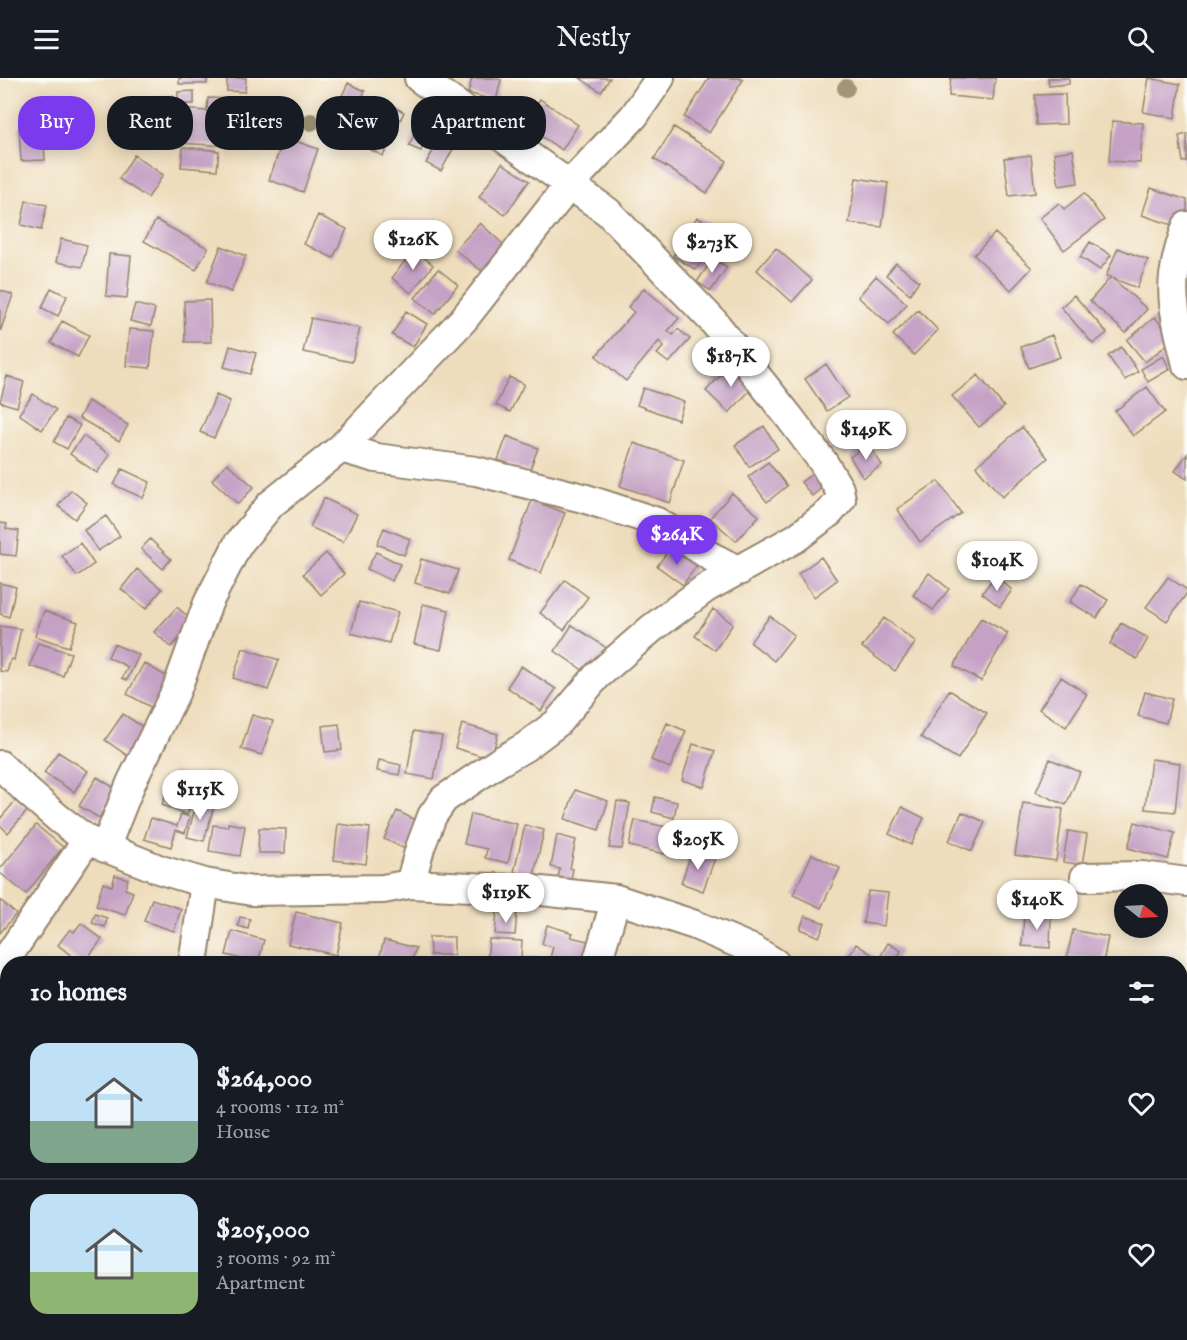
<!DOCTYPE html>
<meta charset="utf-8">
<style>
:root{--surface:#171b24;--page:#242831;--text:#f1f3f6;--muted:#9ea1a6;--line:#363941;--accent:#7c3aed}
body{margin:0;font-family:"IM FELL English",serif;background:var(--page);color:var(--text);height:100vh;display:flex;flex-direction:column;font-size:22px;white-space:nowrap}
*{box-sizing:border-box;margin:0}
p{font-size:20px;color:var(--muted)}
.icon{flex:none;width:33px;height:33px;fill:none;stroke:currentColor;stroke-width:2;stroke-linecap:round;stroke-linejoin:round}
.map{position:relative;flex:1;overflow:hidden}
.sheet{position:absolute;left:0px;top:878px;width:1188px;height:386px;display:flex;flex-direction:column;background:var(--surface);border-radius:24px 24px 0 0;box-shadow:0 3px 15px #0003}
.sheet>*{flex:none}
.hud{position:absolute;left:18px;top:18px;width:600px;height:54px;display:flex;gap:12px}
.needle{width:39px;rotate:108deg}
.buttons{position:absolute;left:1114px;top:806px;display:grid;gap:12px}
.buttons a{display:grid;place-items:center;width:54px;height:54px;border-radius:50%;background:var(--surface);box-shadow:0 3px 15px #0003;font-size:30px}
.price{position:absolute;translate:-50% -51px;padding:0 14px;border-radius:21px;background:#fff;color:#222;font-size:20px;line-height:39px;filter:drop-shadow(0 2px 3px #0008)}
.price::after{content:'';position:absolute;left:50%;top:36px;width:18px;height:14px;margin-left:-9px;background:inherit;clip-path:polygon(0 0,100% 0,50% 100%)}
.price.selected{background:var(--accent);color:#fff}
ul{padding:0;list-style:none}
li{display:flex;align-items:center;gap:18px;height:150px;padding:0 30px}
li+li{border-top:2px solid var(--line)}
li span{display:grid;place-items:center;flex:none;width:168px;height:120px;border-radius:18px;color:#555}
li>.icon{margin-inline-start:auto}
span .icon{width:72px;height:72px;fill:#fffc;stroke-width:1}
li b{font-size:26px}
h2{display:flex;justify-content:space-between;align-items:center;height:72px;padding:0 30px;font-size:26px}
.tag{padding:0 21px;border-radius:24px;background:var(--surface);box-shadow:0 3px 15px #0003;font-size:21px;line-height:54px}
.tag.selected{background:var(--accent);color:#fff}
header{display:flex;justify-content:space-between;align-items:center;height:78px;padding:0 30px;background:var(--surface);font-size:27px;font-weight:600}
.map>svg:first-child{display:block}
.building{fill:#c5a1c5}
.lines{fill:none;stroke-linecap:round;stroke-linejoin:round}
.minor-casing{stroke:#94846d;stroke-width:32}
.minor{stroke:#fff;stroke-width:28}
.tree{fill:#9f9774}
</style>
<header><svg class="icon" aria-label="menu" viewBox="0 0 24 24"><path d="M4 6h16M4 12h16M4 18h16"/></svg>Nestly<svg class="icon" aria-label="search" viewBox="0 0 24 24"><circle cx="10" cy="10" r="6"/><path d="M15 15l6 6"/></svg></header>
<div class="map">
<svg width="1187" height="1262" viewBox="0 0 1187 1262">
<rect width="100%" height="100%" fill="#fdfcf7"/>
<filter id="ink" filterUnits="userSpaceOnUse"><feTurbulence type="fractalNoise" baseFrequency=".0167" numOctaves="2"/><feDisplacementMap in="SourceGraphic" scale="12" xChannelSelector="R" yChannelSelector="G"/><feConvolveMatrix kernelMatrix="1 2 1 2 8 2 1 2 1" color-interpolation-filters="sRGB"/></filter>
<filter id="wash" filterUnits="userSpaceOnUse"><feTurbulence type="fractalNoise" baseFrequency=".008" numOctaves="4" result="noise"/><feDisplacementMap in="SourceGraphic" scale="24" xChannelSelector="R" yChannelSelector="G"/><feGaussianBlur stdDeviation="1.35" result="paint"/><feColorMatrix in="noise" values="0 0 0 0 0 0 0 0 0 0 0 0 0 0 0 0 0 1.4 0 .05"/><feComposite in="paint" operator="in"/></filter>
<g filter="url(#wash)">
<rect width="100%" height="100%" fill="#eeddbc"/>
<g id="blocks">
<path class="building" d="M179,0H207V6H179Z
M227,0H246L245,14L227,13Z
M472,0H495L501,2L496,23L468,15Z
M580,0H610L601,14Z
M709,0H739L743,2L709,55L684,39Z
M951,0H995L993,22L949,18Z
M1048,0H1069V6L1049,8Z
M1149,0L1180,6L1175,40L1143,34Z
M348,5L365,13L346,55L329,46Z
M194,13V26H178V14Z
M1065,16L1066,46L1036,47L1035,17Z
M173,18L174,46H156V19Z
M208,20L233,21L230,68L176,65L178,31L207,33Z
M378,21L404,34L383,78L357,65Z
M540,21L578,47L562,72L523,46Z
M421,41L433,45L421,73L409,68Z
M1112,43L1143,45L1140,85L1109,83Z
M43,47L45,82L21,83L19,49Z
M674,49L727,83L707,115L654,81Z
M444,54L458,62L441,93L426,85Z
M1187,56V84H1183L1179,58Z
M284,59L318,71L303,114L269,102Z
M183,69L219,73L217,92L181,89Z
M1073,72L1078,105L1059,108L1054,75Z
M134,77L163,97L148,120L119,101Z
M1031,77L1035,115L1009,118L1004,80Z
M502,85L529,103L505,137L479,119Z
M856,100L888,105L882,149L849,145Z
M1151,110L1187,122V133L1181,150L1142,137Z
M1084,115L1104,142L1064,172L1040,140L1059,125L1064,131Z
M26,123L47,127L41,152L21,147Z
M318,137L347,151L333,180L304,166Z
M697,139L720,153L696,192L673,178Z
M156,142L208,170L196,192L144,163Z
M480,145L505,168L482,193L455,172Z
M995,155L1032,190L1011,212L974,177Z
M61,161L87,167L82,189L56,184Z
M1090,164L1111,177L1100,192L1080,179Z
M221,168L246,178L231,214L207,204Z
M776,170L812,202L792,224L757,192Z
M1118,170L1148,182L1137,210L1112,200L1147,231L1126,255L1090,223L1111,199L1106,198Z
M414,171L433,187L411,215L392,200Z
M109,176L131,178L127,220L106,218Z
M713,180L727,189L711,213L697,204Z
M896,185L919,203L910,216L886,197Z
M438,191L458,207L435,236L415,220Z
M876,198L907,226L889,246L858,219Z
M51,210L67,218L58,238L42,230Z
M644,210L679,240L668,253L673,257L678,251L690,261L669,285L657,276L664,268L659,263L626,303L596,278L634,234L628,229Z
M0,212L13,217L0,254Z
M1074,217L1107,255L1093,266L1061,229Z
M210,222L211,264H185L184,223Z
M135,226L155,231L151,248L130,243Z
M918,232L938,252L914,277L893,257Z
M406,233L427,246L413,269L392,257Z
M1155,239L1173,262L1145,284L1127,262Z
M311,240L360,250L352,284L303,274Z
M62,243L89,257L78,279L51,265Z
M129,251L154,253L150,290L126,288Z
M1052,257L1060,279L1029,290L1021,269Z
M230,268L256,275L250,296L224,289Z
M1121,269L1138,293L1125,302L1108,278Z
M1163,278L1170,291L1148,304L1141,291Z
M732,285L755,307L729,335L706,313Z
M826,286L848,319L827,333L805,301Z
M978,297L1004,329L979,349L952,318Z
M7,298L24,304L17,329L0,324Z
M509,299L524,306L510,334L496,327Z
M1147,309L1165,334L1133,358L1115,333Z
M643,310L684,324L678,342L637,327Z
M33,316L56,332L42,352L19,336Z
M216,317L230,323L214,360L200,354Z
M88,323L128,347L119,363L79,340Z
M66,340L80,347L67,371L54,364Z
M764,348L778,371L749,389L735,367Z
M1022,349L1048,380L1002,419L976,388Z
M83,358L110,377L97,395L70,376Z
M507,358L538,370L529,394L498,382Z
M634,365L684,382L670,425L620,408Z
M868,366L882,387L863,400L850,379Z
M1187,376V401L1175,393Z
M768,384L787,408L767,424L748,399Z
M227,385L254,409L238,426L212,402Z
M820,390L830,403L812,418L801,404Z
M122,391L150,404L143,420L114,407Z
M938,403L961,435L920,464L897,431Z
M71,412L87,425L75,441L58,428Z
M732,415L759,438L736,463L710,440Z
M324,420L357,436L343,464L310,449Z
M532,422L565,435L541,495L509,482Z
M106,438L120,458L98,473L84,452Z
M0,445L7,446L6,451L19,453L16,478L0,476Z
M384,450L410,461L404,477L377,466Z
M150,461L171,481L163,491L141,471Z
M80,465L94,486L77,498L62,478Z
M671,469L697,487L683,507L657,488Z
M376,474L400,486L392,503L367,491Z
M326,475L344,496L321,517L303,496Z
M821,479L837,502L814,519L798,496Z
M421,481L458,492L450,516L415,505Z
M137,491L162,511L146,531L121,511Z
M929,495L949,511L933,532L913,517Z
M995,498L1012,512L1000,529L982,515Z
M1168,499L1187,512V515L1167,543L1146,529Z
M565,502L588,519L564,552L540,535Z
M0,505L16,509L9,539L0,536Z
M1081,506L1108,522L1097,540L1070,524Z
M359,524L398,534L389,565L351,555Z
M423,526L449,532L441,572L414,566Z
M177,529L194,544L171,569L154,554Z
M713,531L733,546L715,572L695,558Z
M44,533L78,544L69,569L35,558Z
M770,538L794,557L774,583L750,564Z
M884,540L916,564L895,593L862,569Z
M981,540L1008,555L981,603L954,588Z
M1121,545L1148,560L1137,581L1110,566Z
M572,547L608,571L590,597L555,573Z
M0,548L21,551L14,582L11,581L7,594L0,593Z
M38,565L71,575L63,598L30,588Z
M114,566L139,577L127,602L122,600L128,589L108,579Z
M243,570L279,582L268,612L233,600Z
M144,585L169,600L152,630L127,616Z
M521,588L556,611L541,633L507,609Z
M1061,599L1087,616L1066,649L1039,631Z
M949,612L987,635L958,681L921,659Z
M1145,614L1172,621L1166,645L1138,638Z
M123,636L146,651L128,678L105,662Z
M252,637L273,643L262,677L241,671Z
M667,645L686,653L670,690L651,682Z
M339,646L342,672L325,674L322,648Z
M462,646L498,656L491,681L455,670Z
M414,653L442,658L434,701L407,696Z
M693,666L715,673L704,709L682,702Z
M58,674L88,693L74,714L44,695Z
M1050,681L1080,694L1066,727L1036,714Z
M1151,681L1180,685L1175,734L1145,731Z
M379,682L401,687L399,697L377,693Z
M173,694L199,704L187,737L162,727Z
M204,694L218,698L213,713L199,709Z
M97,699L116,711L99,740L79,728Z
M575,712L608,723L599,752L565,741Z
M655,719L677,724L674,740L652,734Z
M16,722L28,732L8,755L0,747V741Z
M197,723L214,728L204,763L187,759Z
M617,723L630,725L622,771L609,770Z
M1023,725L1063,731L1056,783L1015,777Z
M902,729L924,740L911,767L889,756Z
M397,733L422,745L409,773L384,761Z
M962,734L985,744L972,773L949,763Z
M181,736L190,739L185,755L176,752L171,769L144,761L151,740L177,748Z
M471,736L517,746L508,785L485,780L487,771L464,766Z
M635,742L671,750L665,776L629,768Z
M1135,744L1175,755L1168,781L1128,770Z
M228,745L245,748L240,778L209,773L213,747L228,749Z
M338,746L370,750L366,786L334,782Z
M36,747L63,769L26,816L0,795V791Z
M525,747L544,752L534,798L514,794Z
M259,750L286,751L285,775H258Z
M1068,753L1087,756L1082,787L1063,784Z
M557,757L576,762L570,790L573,791L571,802L558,799L560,791L551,789Z
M692,773L715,780L703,813L681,805Z
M812,776L840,790L821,830L793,817Z
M115,797L128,801L125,811L133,814L125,837L96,828L103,805L112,808Z
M868,813L888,815L884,848L863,845Z
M152,821L181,831L174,853L144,843Z
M0,822L16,836L0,855Z
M296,834L343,845L336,877L288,866Z
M497,834L517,835L515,857L495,856Z
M1024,835L1051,837L1050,870L1022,868Z
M95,836L107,840L105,849L92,845Z
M805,838L825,845L819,859L800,851Z
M240,839L250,841L248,851L238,848Z
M81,845L102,861L84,885H81L58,867L70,851L74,854Z
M547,847L573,855L571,859L600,866L595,885H556L549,883L553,869L542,866Z
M1073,852L1108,859L1103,885L1067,878Z
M232,853L264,862L258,885L226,877Z
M429,859H454V877H430Z
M489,861L522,863L521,880H527V885H487Z
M384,862L416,870L411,885H378Z
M888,865L901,873L894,885H845L856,866L879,881Z
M530,880H539V885H529Z
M8,952V998L0,993V961Z
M1180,993L1187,996V1024L1180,1021Z
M1180,1183L1187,1186V1234L1180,1246Z
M185,1256H221L219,1262H184Z
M274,1256H297L295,1262Z
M483,1256H516L512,1262H494Z
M573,1256H600L597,1262H570Z
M782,1256H806L803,1262H796Z
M927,1256H945L961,1262H925Z
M1098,1256H1126L1136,1262H1093Z
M1158,1256H1176L1172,1262Z"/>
</g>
</g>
<g filter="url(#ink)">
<use href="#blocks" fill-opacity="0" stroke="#94846d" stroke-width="1.5"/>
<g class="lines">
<defs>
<path id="minor" d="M1187,148C1181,164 1176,181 1174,198C1170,227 1181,259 1187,287
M341,370L376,380L476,393L583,420L657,444L710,478L739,493
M0,687L28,714L58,740L87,762L161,792L205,805L252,813L383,811L410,806L532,812L616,821L695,847L754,872L775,885
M105,770L131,705L176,613L208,525L238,466L271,426L341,370L463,242L570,106L634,38L660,0
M1085,799L1142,798L1187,804
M410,806L420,770L432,738L444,721L499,684L525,669L557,645L597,598L651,551L706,510L796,460L830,434L841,421L839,411L823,384L790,340L713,243L608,134L419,0
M193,885L205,805
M597,885L616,821
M0,887L11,874L87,762
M1180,1154L1187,1156
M171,1256L172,1262"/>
</defs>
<use href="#minor" class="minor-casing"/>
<use href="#minor" class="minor"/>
</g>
<g class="tree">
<circle cx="846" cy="10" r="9"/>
<circle cx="311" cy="44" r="9"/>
</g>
</g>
</svg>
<div class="buttons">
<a><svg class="needle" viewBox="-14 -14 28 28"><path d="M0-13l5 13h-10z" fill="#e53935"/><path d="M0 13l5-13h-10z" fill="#9ea1a6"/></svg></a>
</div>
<b class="price" style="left:413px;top:193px">$126K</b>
<b class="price" style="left:712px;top:196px">$273K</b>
<b class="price" style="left:731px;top:310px">$187K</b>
<b class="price" style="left:866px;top:383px">$149K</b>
<b class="price selected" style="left:677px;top:488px">$264K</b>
<b class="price" style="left:997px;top:514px">$104K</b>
<b class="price" style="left:200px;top:743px">$115K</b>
<b class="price" style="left:698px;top:793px">$205K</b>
<b class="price" style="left:506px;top:846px">$119K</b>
<b class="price" style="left:1037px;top:853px">$140K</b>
<div class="hud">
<a class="tag selected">Buy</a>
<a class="tag">Rent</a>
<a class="tag">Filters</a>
<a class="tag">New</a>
<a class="tag">Apartment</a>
</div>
<section class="sheet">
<h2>10 homes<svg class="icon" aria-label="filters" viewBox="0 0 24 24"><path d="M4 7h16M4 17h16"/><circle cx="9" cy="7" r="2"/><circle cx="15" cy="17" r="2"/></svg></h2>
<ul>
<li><span style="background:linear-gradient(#bfe0f5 65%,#7fa58c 0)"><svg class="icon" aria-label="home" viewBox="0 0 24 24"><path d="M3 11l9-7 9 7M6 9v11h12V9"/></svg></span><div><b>$264,000</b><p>4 rooms · 112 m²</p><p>House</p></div><svg class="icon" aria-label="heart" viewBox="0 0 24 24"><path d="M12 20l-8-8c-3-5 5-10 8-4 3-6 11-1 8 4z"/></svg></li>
<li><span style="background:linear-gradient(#bfe0f5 65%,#8fb573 0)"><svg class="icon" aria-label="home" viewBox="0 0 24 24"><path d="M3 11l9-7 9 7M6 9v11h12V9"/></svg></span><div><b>$205,000</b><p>3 rooms · 92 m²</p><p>Apartment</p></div><svg class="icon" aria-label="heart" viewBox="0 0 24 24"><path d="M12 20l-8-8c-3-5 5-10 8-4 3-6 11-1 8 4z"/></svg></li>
</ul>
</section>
</div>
